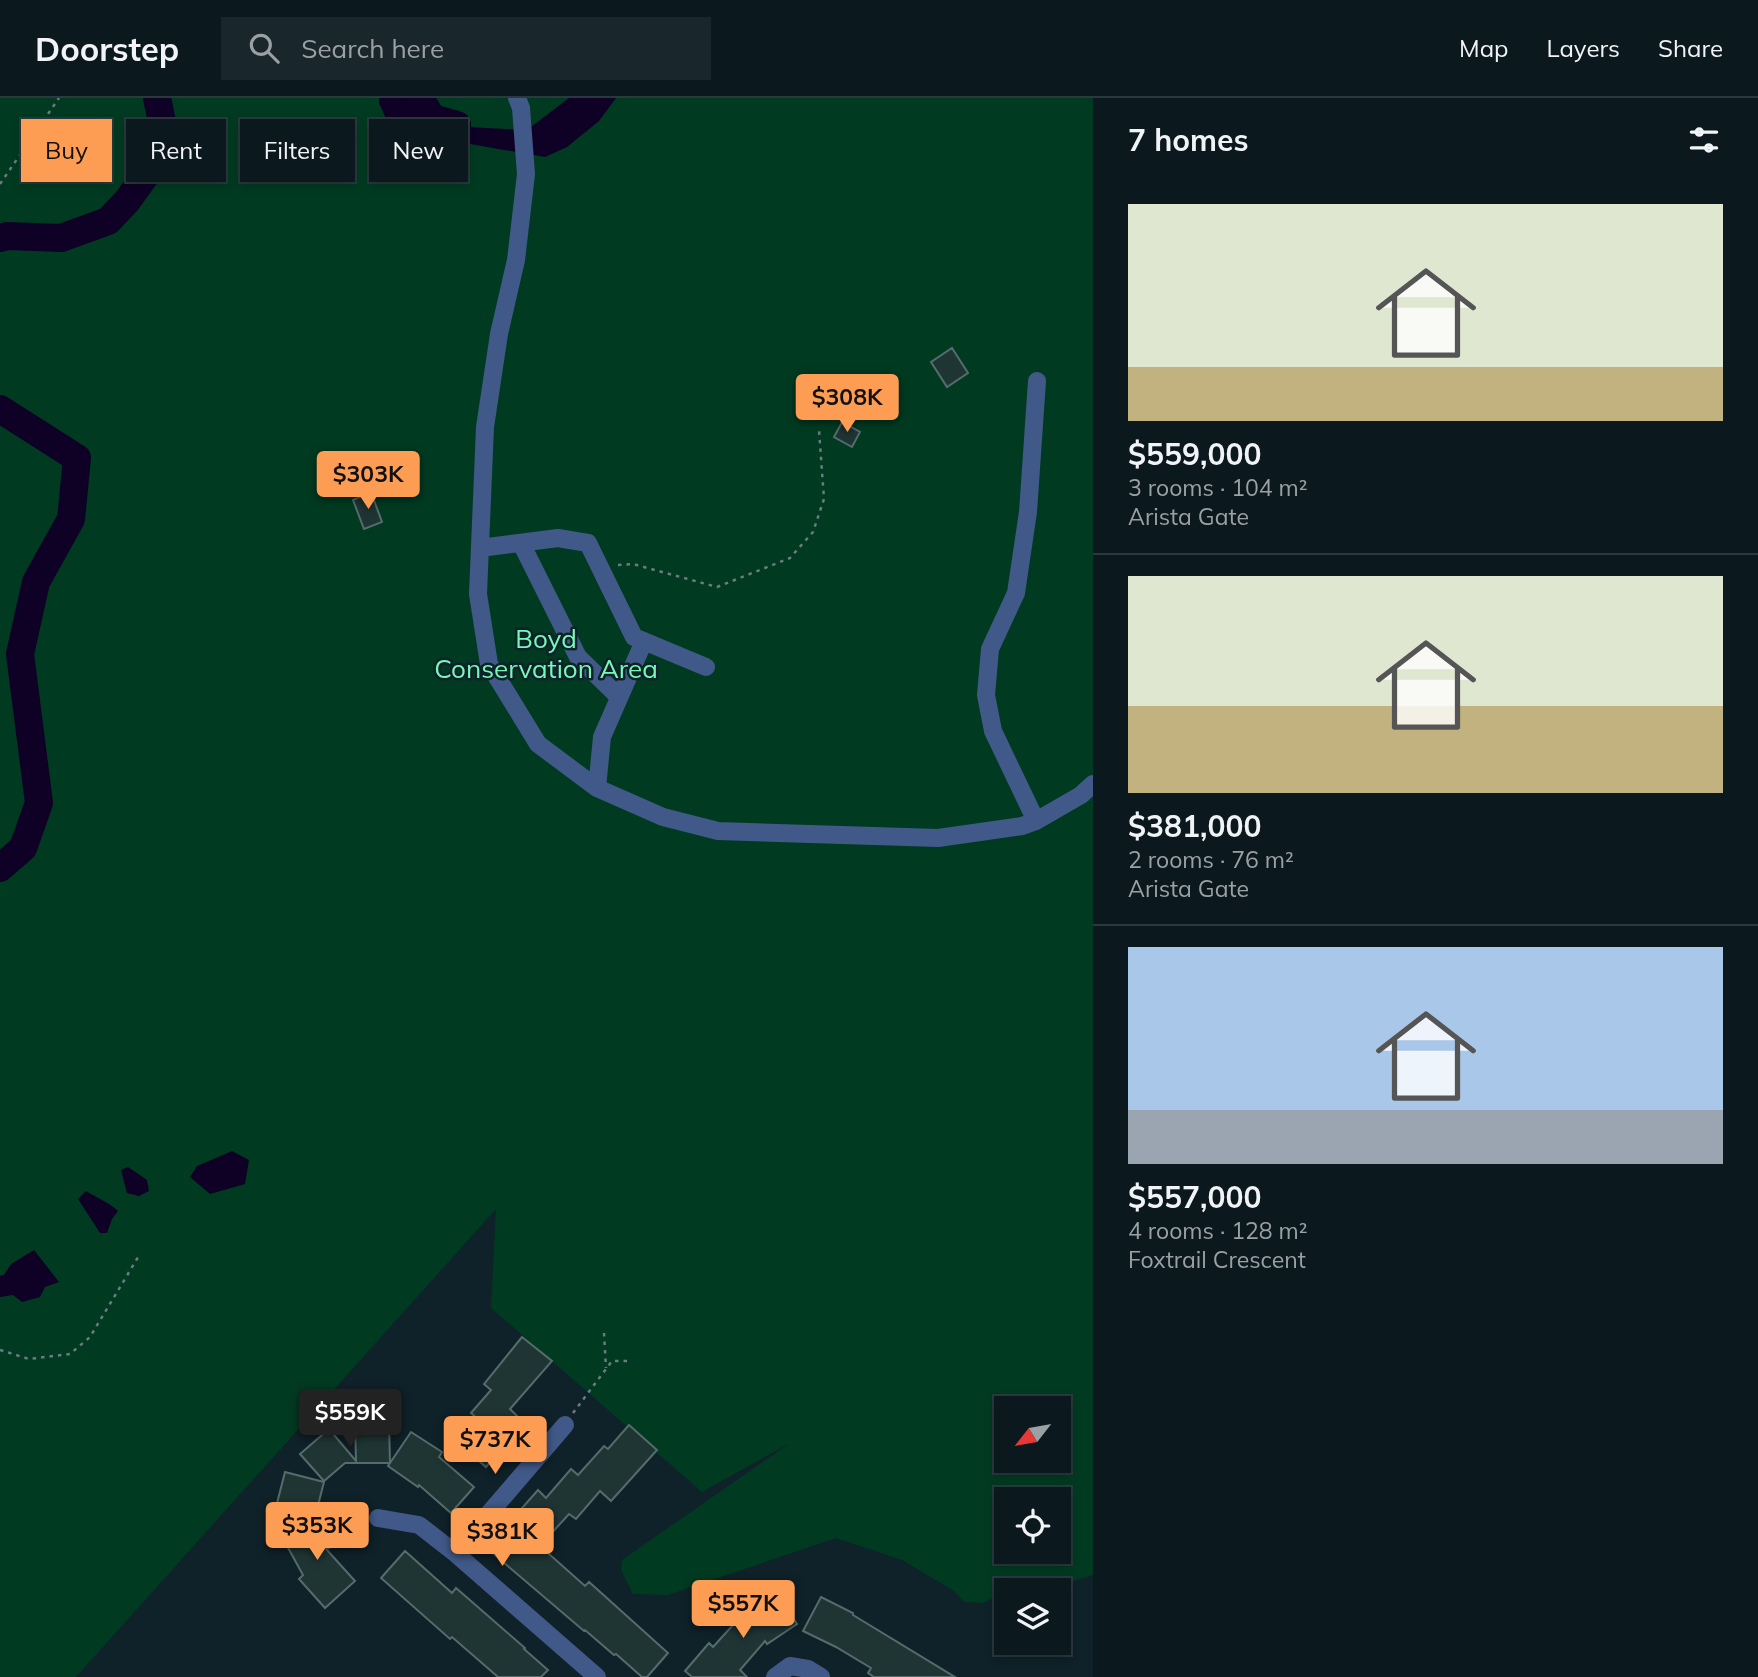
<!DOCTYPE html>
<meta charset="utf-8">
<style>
:root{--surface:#0b191f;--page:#19262c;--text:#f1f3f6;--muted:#9aa0a4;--line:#2b383d;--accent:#fd9d54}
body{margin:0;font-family:Mulish,sans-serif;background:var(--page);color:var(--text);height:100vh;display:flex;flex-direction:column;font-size:26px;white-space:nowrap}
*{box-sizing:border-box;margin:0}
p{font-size:23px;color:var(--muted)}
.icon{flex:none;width:38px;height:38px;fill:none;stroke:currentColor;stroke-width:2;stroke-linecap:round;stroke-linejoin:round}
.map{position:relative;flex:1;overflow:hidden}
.details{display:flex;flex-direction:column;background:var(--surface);width:665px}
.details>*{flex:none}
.top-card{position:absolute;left:21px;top:21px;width:665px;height:63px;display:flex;gap:14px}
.needle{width:46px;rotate:239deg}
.fabs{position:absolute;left:994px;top:1298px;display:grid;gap:14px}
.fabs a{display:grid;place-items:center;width:77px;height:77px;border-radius:0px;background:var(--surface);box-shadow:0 4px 10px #0003,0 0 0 2px var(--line);font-size:35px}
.price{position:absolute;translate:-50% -60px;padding:0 16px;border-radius:7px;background:var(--accent);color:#111;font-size:23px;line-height:46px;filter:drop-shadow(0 2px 4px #0008)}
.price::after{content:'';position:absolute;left:50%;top:42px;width:21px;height:16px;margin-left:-10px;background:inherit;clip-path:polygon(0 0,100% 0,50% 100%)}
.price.current{background:#222;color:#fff}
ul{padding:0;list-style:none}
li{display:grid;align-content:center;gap:14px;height:371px;padding:0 35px}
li+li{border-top:2px solid var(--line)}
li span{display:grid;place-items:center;height:217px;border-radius:0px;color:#555}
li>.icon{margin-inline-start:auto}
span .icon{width:126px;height:126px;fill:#fffc;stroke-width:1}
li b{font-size:30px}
h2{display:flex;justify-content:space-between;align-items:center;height:84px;padding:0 35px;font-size:30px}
.pill{padding:0 24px;border-radius:0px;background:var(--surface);box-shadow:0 4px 10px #0003,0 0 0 2px var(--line);font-size:24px;line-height:63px}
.pill.current{background:var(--accent);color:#111}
header{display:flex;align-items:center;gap:42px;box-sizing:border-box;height:98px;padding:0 35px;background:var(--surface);border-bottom:2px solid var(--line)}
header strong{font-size:33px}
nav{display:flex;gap:38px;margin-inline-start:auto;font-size:24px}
.search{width:490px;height:63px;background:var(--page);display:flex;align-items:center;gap:18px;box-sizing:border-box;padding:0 24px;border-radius:0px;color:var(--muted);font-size:26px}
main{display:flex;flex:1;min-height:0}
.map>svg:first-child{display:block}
.green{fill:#003a21;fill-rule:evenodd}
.water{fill:#0f0125}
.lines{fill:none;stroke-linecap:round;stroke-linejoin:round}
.river{stroke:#0f0125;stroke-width:28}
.building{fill:#1f3534;stroke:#546c6b;stroke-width:2}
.path{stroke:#6c7b81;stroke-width:2.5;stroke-dasharray:3.5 5;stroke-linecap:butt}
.minor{stroke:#405988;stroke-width:18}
.labels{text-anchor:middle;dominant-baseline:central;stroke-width:5;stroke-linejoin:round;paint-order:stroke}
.park-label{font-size:26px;fill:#75f9b6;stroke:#0f2129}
</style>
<header>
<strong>Doorstep</strong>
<div class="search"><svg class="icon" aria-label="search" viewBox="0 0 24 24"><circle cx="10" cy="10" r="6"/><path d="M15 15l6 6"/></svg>Search here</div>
<nav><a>Map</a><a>Layers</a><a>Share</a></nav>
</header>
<main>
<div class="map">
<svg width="1093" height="1579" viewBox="0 0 1093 1579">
<rect width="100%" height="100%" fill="#0f2129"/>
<path class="green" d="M0,0H1093V1477L1040,1493H1006V1495L1005,1494L983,1505L964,1504L954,1493L902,1462L836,1440L668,1497L633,1496L621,1472L622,1462L790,1345L702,1394L491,1210L496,1111L76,1579H0ZM1006,1311H1059V1363H1006ZM1006,1402H1059V1454H1006Z"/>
<path class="water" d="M379,0H418L425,10L468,29L527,32L569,0H616L599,23L567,49L545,59L419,37L387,23L379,5Z
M232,1053L249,1062L245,1086L210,1096L190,1079L197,1068Z
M128,1069L147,1082L149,1093L139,1098L127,1095L121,1072Z
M86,1093C97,1100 108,1104 118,1113L112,1121L107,1135H100L78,1101Z
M34,1152L59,1184L45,1189L40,1199L22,1204L13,1197L0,1199V1178L4,1177L11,1166Z"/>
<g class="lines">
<path class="river" d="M420,0L432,20L457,27
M0,140L7,138L61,140L108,123L127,103L150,71L164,34L157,0
M0,311L77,360L71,421L36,484L20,556L39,705L23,750L0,770"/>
</g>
<path class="building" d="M952,250L968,275L947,289L931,264Z
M842,324L860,334L852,349L834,339Z
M371,394L382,424L364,431L353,402Z
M522,1239L552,1263L510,1311L518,1319L497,1342L504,1348L486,1369L458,1345L478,1321L471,1315L491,1292L484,1286Z
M355,1324H389L390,1365H345L324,1383L300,1356L329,1331L356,1363Z
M629,1327L657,1352L611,1403L600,1393L576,1421L569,1416L540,1448L585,1488L589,1484L668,1555L647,1579H642L616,1556L614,1557L585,1532L584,1533L489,1452L517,1420L515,1418L538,1392L546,1400L571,1371L578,1377L604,1348L608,1351Z
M411,1334L442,1354L439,1359L474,1389L451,1415L419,1387L418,1389L388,1368Z
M285,1374L324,1384L315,1419L276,1409Z
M313,1419L331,1449L326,1451L355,1483L325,1510L299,1481L303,1477L281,1437Z
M405,1453L452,1495L456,1490L525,1550L524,1551L548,1572L541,1579H498L452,1539L450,1541L381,1480Z
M776,1494L797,1526L767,1546L765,1543L740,1572L747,1579H692L685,1573L709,1545L713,1549L742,1517Z
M821,1499L853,1515V1517L955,1579H874L868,1575L871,1570L836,1549L803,1533Z"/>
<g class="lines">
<path class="path" d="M0,86L59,0
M618,467L633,466L717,489L790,460L813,434L824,401L819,332
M604,1235L606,1270
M0,1252L29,1261L70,1256L90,1239L140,1156
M573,1315L612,1263H632"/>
<path class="minor" d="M517,0L521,10L526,76L516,162L499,236L485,329L478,496L489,566L538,646L597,690L663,719L718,733L938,740L1022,728L1036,723L1081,697L1093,686
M521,445L578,559L619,599
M480,450L558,440L588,445L634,539L706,569
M597,690L602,639L644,543
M1036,723L993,633L986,597L990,551L1016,495L1028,414L1037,283
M378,1420L419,1427L455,1455L597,1579
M455,1455L565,1327
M775,1579L790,1568L808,1571L821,1579"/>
</g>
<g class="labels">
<g class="park-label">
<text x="546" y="540">Boyd<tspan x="546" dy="30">Conservation Area</tspan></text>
</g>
</g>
</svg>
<div class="fabs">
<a><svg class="needle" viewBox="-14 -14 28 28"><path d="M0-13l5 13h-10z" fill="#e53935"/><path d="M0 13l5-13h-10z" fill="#9aa0a4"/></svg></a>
<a><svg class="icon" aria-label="locate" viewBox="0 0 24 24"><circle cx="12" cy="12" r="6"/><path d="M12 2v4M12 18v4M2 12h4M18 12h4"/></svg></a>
<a><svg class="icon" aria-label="layers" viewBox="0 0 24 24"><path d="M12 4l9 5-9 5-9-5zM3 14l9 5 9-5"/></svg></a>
</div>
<b class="price" style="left:847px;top:336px">$308K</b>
<b class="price" style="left:368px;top:413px">$303K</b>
<b class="price current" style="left:350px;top:1351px">$559K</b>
<b class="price" style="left:495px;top:1378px">$737K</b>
<b class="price" style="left:317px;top:1464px">$353K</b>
<b class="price" style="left:502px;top:1470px">$381K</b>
<b class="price" style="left:743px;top:1542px">$557K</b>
<div class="top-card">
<a class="pill current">Buy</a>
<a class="pill">Rent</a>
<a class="pill">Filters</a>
<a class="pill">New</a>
</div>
</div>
<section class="details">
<h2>7 homes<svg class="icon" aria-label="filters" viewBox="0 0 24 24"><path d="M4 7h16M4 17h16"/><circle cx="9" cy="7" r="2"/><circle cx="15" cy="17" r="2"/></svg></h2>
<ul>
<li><span style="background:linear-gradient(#dfe7d0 75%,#c2b280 0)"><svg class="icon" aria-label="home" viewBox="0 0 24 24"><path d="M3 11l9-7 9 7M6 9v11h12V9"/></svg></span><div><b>$559,000</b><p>3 rooms · 104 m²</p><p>Arista Gate</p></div></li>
<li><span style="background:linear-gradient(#dfe7d0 60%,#c2b280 0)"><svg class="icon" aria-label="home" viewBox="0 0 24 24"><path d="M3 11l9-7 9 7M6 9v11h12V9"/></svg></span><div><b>$381,000</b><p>2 rooms · 76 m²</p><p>Arista Gate</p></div></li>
<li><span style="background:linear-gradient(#a9c7e8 75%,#9aa5b1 0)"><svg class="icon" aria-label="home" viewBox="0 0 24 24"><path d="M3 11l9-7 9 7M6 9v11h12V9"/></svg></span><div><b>$557,000</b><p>4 rooms · 128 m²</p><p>Foxtrail Crescent</p></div></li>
</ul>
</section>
</main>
